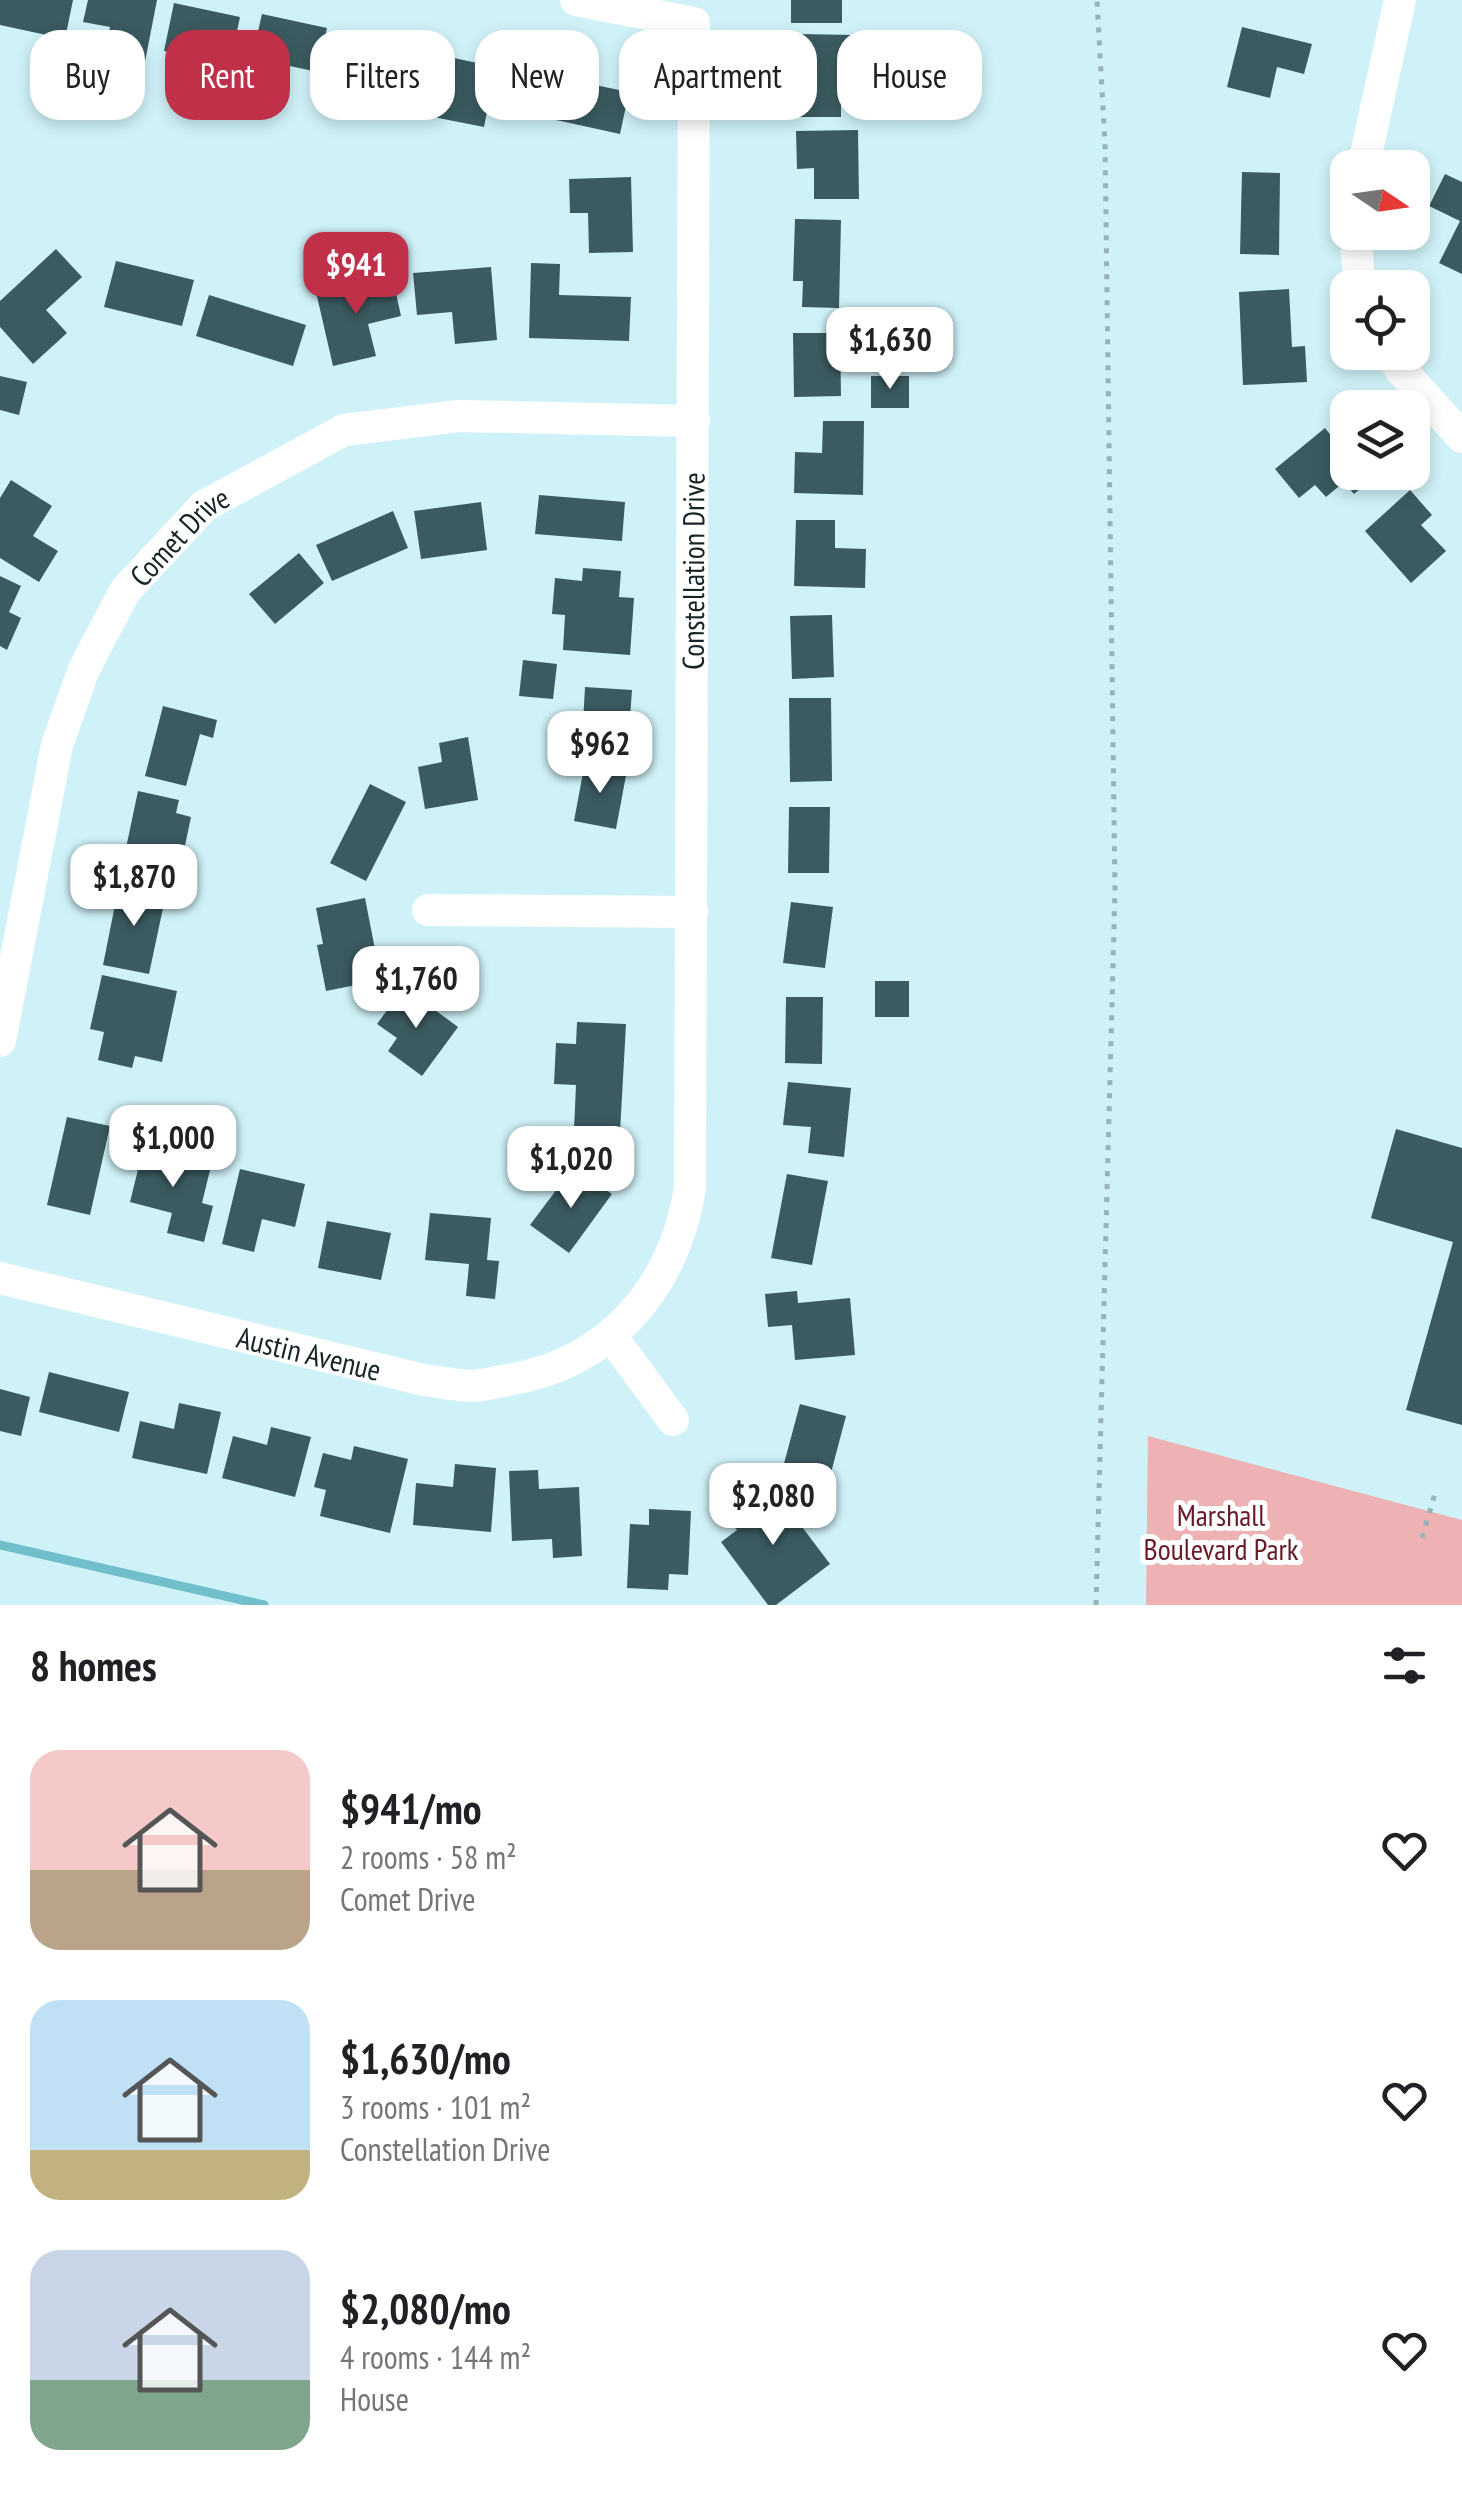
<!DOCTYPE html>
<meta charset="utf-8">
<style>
:root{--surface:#fff;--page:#f6f6f6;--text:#202124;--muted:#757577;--accent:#c03049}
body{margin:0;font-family:"PT Sans Narrow",sans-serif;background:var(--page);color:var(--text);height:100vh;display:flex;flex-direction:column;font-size:38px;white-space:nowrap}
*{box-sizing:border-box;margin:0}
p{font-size:32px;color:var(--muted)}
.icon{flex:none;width:55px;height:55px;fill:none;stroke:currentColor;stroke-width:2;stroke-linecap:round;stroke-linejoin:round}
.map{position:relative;height:1605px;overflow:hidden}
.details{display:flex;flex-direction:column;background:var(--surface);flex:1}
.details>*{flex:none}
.guide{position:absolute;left:30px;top:30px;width:1402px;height:90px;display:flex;gap:20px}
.needle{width:65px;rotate:103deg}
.buttons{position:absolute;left:1330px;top:150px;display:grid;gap:20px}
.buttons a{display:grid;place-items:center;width:100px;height:100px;border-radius:20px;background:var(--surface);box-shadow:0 5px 15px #0003;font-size:50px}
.price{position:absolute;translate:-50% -85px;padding:0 22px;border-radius:20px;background:#fff;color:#222;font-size:32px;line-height:65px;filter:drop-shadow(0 2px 5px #0008)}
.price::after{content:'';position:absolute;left:50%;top:60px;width:30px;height:22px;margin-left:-15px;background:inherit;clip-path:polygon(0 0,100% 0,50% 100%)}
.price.on{background:var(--accent);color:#fff}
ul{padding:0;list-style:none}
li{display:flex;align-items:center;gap:30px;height:250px;padding:0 30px}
li span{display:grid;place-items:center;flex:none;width:280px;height:200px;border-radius:30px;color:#555}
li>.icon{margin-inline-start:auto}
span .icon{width:120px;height:120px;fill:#fffc;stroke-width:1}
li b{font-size:42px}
h2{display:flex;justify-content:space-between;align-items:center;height:120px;padding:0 30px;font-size:42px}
.chip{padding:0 35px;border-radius:30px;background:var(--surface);box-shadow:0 5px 15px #0003;font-size:35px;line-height:90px}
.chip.on{background:var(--accent);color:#fff}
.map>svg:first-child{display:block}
.green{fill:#eeb2b4}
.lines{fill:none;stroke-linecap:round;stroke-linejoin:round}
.stream{stroke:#71bfca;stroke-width:9}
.building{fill:#3b5b60}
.path{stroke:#97b3b8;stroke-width:5;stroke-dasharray:5 8;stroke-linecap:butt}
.minor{stroke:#fff;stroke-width:32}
.labels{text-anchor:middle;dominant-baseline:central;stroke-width:10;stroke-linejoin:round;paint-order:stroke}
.street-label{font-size:30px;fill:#162426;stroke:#fff}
.park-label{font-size:30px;fill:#671b26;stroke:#fff}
</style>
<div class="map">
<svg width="1462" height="1605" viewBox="0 0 1462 1605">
<rect width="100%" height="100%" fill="#cff2f8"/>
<path class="green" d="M1148,1436L1462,1520V1605H1146Z"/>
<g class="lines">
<path class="stream" d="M0,1545L264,1605"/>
</g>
<path class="building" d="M0,0H73L65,39L0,25Z
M88,0H157L144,67L104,59L110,27L83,22Z
M791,0H842V23H791Z
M174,3L240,17L230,64L164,51Z
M262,14L327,28L318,72L252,58Z
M1242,27L1312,44L1304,74L1277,67L1270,98L1227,87Z
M798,34L856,35V73H841V117H791V92H797Z
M369,40L412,48L400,110L332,97L340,61L364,66Z
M454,58L496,67L484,127L418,114L425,78L449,83Z
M556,77L629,92L620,134L547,118Z
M858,130L859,199H814V168L797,169L796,131Z
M1242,172L1280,173L1279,255L1240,254Z
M1445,174L1462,182V274L1439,263L1460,221L1429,206Z
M631,177L633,252L589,253L588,213H570L569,179Z
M795,219L841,220L839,308L802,307L803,281H793Z
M56,249L82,277L46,310L67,333L33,364L0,327V301Z
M116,261L194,280L182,326L104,307Z
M531,263L560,264L559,295L631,297L629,341L529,338Z
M491,267L497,340L455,344L452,312L417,315L413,273Z
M392,275L401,316L368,324L376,356L333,366L316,292Z
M1289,289L1292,347L1305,346L1307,382L1243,385L1239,292Z
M209,295L306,325L293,366L196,336Z
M793,333H840L841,396L794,397Z
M0,376L27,382L19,415L0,410Z
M871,376H909V408H871Z
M823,421H864L863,495L794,493L795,452L822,453Z
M1325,428L1340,447L1348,441V472H1380L1354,494L1344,482L1326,497L1315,485L1299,498L1275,469Z
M11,480L52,506L33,536L58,551L39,582L0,558V498Z
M1410,490L1432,515L1421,525L1446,551L1411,583L1365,531Z
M539,495L625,502L622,541L535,534Z
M481,502L487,550L421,559L414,511Z
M393,511L408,548L332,581L316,545Z
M796,520H835V548L866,549L865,588L794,586Z
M299,553L324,583L275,624L249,594Z
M583,568L621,571L619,597L634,598L630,655L563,650L565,615L552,614L555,578L582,581Z
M0,576L21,586L9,612L21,618L7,650L0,646Z
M832,615L834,677L792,679L790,616Z
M523,660L557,664L553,699L519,696Z
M585,687L632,690L628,745L582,742Z
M789,698H831L832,781L790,782Z
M163,706L217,720L213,738L200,734L186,786L145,776Z
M468,737L478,800L425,809L418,767L442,762L439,743Z
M585,762L627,770L616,829L574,821Z
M370,784L406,802L366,881L330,863Z
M138,791L179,800L176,813L191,817L182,860L167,857L163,876L122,867Z
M789,807H830L829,873H788Z
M119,885L166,894L149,974L103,965Z
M365,898L381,980L326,991L317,945L323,944L316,908Z
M791,902L833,907L825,968L783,963Z
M102,975L177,991L162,1062L135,1056L132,1068L98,1060L104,1032L90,1029Z
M875,981H909V1017H875Z
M404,987L458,1027L422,1076L388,1051L397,1038L377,1024Z
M786,997H823L822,1064L785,1063Z
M577,1022L626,1024L620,1132L574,1130L576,1085L554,1084L556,1043L576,1044Z
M788,1082L851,1088L844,1157L808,1153L811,1127L783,1125Z
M67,1117L110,1126L90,1215L47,1205Z
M1396,1129L1462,1148V1425L1406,1410L1453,1242L1371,1218Z
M146,1137L175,1145L171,1161L210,1170L202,1203L213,1206L204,1242L167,1233L172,1213L130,1202Z
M240,1169L305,1184L295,1227L262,1219L254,1252L222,1244Z
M569,1173L583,1183L587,1177L612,1194L569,1253L530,1225Z
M787,1174L828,1181L812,1265L771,1258Z
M430,1213L491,1218L487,1260L499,1261L495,1299L466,1296L469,1264L425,1260Z
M327,1221L391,1233L381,1280L318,1268Z
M797,1291L798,1303L850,1298L855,1355L795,1360L792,1325L768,1327L765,1294Z
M49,1372L129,1392L119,1432L39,1412Z
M0,1389L30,1397L21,1436L0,1431Z
M179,1403L221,1412L207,1474L132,1458L140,1421L174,1429Z
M800,1404L846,1416L828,1484L782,1471Z
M271,1427L311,1437L295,1497L222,1478L233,1436L267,1445Z
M354,1446L408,1459L390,1533L320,1516L326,1490L314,1487L323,1453L351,1460Z
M455,1464L496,1468L491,1532L413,1525L416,1483L453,1487Z
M538,1470L539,1489L579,1487L582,1556L553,1558L552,1539L512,1541L509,1471Z
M772,1487L830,1564L776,1605H768L721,1542L737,1530L729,1520Z
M649,1509L691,1511L688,1575L669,1574L668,1590L627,1588L630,1524L649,1525Z"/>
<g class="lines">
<path class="path" d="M1422,1538L1436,1490
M1096,1605L1115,889L1105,144L1097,0"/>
<g class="minor">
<path d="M1363,168L1400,0"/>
<path d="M1355,232L1360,288"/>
<path d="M1391,352L1400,369L1462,437"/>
<path d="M428,910L692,912"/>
<path id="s1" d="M0,1041L57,745L84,669L125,591L204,506L344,430L459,416L694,421"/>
<path id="s2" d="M0,1278L424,1380C439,1382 455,1385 470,1386C483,1386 496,1382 508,1380C610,1363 674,1288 690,1188L694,23L576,0"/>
<path d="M611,1336L673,1420"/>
</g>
</g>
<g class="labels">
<g class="street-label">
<text stroke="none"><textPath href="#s1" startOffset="548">Comet Drive</textPath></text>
<text stroke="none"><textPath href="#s2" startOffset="1422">Constellation Drive</textPath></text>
<text stroke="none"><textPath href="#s2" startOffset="318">Austin Avenue</textPath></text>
</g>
<g class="park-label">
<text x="1221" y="1514">Marshall<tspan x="1221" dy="34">Boulevard Park</tspan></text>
</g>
</g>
</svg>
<div class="buttons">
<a><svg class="needle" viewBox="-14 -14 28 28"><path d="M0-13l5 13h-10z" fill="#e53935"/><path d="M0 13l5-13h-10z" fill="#757577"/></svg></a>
<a><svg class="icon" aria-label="locate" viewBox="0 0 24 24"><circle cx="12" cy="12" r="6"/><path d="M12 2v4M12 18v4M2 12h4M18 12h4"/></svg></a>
<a><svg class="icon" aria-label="layers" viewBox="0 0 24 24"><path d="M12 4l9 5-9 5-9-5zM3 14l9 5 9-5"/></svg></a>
</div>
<b class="price on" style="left:356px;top:317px">$941</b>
<b class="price" style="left:890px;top:392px">$1,630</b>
<b class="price" style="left:600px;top:796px">$962</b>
<b class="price" style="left:134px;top:929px">$1,870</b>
<b class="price" style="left:416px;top:1031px">$1,760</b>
<b class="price" style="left:173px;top:1190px">$1,000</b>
<b class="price" style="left:571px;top:1211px">$1,020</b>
<b class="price" style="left:773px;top:1548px">$2,080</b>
<div class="guide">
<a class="chip">Buy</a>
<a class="chip on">Rent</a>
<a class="chip">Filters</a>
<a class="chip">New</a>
<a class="chip">Apartment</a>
<a class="chip">House</a>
</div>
</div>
<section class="details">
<h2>8 homes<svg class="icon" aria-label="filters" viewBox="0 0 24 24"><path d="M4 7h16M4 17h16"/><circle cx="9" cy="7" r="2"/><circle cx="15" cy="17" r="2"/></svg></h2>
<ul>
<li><span style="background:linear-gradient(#f6c9c9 60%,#b9a48a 0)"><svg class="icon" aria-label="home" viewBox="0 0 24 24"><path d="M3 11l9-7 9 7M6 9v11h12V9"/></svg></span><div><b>$941/mo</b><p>2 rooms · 58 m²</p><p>Comet Drive</p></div><svg class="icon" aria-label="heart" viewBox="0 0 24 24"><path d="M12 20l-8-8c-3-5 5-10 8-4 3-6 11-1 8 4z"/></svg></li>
<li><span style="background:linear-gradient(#bfe0f5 75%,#c2b280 0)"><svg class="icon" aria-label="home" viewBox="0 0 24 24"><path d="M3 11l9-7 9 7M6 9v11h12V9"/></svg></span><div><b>$1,630/mo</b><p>3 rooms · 101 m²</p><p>Constellation Drive</p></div><svg class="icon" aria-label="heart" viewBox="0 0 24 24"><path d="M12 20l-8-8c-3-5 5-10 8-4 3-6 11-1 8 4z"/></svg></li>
<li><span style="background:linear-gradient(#c9d6e8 65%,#7fa58c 0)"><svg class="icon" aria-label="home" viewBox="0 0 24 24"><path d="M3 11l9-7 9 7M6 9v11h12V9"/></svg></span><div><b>$2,080/mo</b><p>4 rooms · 144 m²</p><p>House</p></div><svg class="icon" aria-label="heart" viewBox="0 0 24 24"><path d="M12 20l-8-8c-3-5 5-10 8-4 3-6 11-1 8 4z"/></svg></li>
</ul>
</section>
